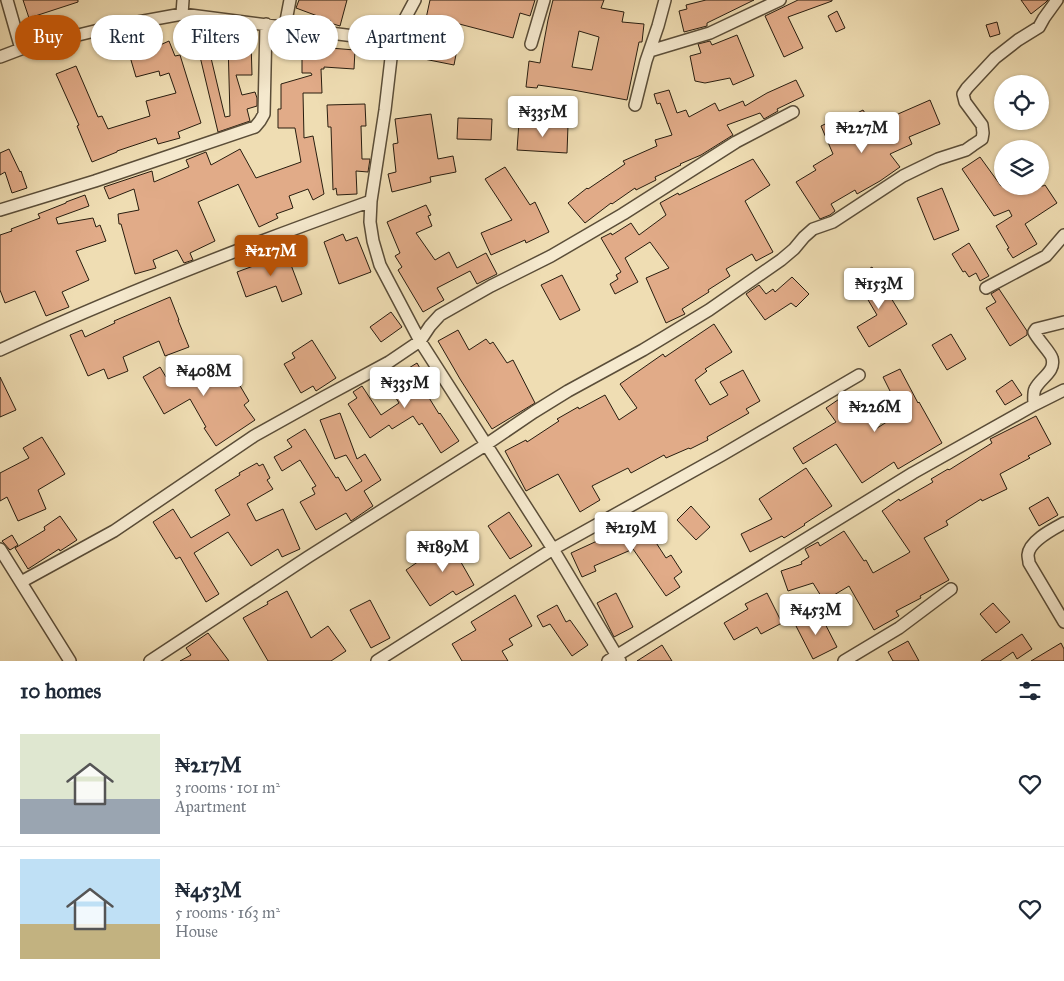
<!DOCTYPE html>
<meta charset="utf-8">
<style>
:root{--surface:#fff;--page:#f6f6f7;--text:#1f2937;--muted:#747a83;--line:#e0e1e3;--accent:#b45309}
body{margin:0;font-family:"IM FELL Great Primer",serif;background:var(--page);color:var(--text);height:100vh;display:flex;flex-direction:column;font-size:19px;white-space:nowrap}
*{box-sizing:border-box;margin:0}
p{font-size:16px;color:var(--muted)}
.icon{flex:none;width:28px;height:28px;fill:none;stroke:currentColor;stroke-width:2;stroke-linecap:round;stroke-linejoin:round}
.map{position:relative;height:661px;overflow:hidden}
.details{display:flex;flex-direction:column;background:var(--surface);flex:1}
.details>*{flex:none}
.banner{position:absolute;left:15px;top:15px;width:500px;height:45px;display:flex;gap:10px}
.fabs{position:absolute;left:994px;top:75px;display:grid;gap:10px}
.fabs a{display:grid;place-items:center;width:55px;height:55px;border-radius:50%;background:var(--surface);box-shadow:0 1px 4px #0004;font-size:25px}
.price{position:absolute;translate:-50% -42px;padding:0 11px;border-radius:5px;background:#fff;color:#222;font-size:16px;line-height:32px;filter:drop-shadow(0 1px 2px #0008)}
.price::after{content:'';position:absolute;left:50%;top:30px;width:15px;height:11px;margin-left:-8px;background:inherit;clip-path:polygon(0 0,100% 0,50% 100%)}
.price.on{background:var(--accent);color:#fff}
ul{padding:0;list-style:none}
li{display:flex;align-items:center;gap:15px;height:125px;padding:0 20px}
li+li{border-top:1px solid var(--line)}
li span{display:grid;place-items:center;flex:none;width:140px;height:100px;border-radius:0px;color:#555}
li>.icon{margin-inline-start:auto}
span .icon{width:60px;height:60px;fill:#fffc;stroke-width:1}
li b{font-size:21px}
h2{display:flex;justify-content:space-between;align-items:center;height:60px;padding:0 20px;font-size:21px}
.chip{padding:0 18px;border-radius:22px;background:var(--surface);box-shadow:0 1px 4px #0004;font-size:18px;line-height:45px}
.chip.on{background:var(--accent);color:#fff}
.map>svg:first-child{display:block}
.building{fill:#e1ab88;stroke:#281d0f;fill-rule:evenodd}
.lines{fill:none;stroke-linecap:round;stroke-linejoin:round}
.minor-casing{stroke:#5a4d38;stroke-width:14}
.minor{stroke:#f5e9ce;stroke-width:11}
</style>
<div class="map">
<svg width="1064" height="661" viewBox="0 0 1064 661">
<rect width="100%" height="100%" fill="#efddb3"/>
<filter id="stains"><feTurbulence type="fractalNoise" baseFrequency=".004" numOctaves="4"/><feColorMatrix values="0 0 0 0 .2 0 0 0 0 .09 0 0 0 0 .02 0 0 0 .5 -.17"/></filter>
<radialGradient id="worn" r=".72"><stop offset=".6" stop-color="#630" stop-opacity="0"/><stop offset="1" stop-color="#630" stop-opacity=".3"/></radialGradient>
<path class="building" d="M23,0H78V2L29,18Z
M299,0H347L340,26L330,23L331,21L296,8Z
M430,0H535L530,16L520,13L513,38L440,19L436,40L458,44L454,65L414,57L418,37H422Z
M553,0H604L601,8L624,12L622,22L644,24L642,42H639L627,100L573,90L538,85L537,88L526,87L529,61L540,63L548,20ZM579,31L599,37L592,70L572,67Z
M706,0H754L707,23V26L684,32L679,11L687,9L686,5Z
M798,0H832V1L788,17L803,48L784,57L765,16Z
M1021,0H1048L1045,3L1031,14Z
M837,11L845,28L836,32L828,16Z
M997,22L1000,34L990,37L986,25Z
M157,33L160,45L169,41L175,56L180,55L201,123L178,132L180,138L158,144L156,138L117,151V152L92,162L77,126L79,125L56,74L76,66L98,117L102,116L108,129L150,116L146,101L176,93L169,73L160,76L159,71L136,77L128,50L139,47L136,37Z
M737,35L754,76L733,85L730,78L705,83L695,81L690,56L701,53L698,44L710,41L712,45Z
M207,41L225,117L230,116L228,42L251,41L252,75H236L242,95L255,92L257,98V106L247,109L250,121L218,132L197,44Z
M330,48L355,50L354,69L324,67V69H321L322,93H303L304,138L313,136L324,194L313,200L308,189L289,196L293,208L276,214L278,218L259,227L238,184L237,185L198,202L215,241L190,253L193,260L184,263L177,250L153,260L156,268L135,274L121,224H119L118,214L139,210L134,189L109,199L104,187L152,171L154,182L189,167L186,160L206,152L211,165L240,149L256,178L301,162L295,128H278V109H281V84L312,75L311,73H302V50L330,51Z
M796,80L804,96L777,109L778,111L764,119L760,113L727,125L733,135L701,155L680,164L681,165L655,177L656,180L636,190L635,188L612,204L611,203L585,223L568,203L587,188L588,189L625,164L623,161L657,146L655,140L672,135L660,103L657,104L654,94L669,90L677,113L686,110L689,117L715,103L719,111L743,101L745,106L767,93Z
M930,100L940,124L909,137L912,144L890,154L900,167L880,181L857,194L855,190L831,204L835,211L830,215L820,219L796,182L816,170L813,166L833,154L821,126L840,117L842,121L863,110L870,121L880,117L882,121Z
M365,104L366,126H361L362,159H370L368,172L356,171L357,194L337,195L336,188L333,190L331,127H328L327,105Z
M431,114L438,159L453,156L456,172L430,177L431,182L392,192L388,174L396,172L393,144L398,143L395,119Z
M458,118L492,119L491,140L457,139Z
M519,122L568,125L567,153L517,150Z
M9,149L20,172L21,171L27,188L12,193L5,172L0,175V153Z
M980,157L1001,186H1043L1045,185L1057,203L1025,224L1037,244L1013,258L1007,249L1009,248L996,226L1012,216L1009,210L994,216L962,169Z
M753,159L770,185L745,201L773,252L756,261L752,254L726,269L730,276L708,290L709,292L682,309L685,314L666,323L646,278L669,268L650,242L625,258L638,282L615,294L610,284L618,279L616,275L621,272L601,238L611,233L612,235L631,223L639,235L666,215L660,203L678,193L679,195Z
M505,167L530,205L535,202L549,232L526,243L525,240L491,255L481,233L512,220L485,179Z
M942,188L959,230L934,240L917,198Z
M85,195L89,206L56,218L58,224L93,218L96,227L100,225L106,241L76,251L89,280L62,292L69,307L46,316L35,291L5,303L0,290V235L12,231L11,229L40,218L38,214L66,203V202Z
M426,205L431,215L428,216L432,226L416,233L435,260L449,252L457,268L486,253L497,274L477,284L470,271L437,288L444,300L423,312L398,270L402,267L395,256L400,253L387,222Z
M343,234L346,241L357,237L371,272L339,284L324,242Z
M969,243L989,276L980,281L976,273L969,277L965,271L963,272L952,254Z
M285,249L302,294L282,302L276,286L246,297L237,272L267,261L265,256Z
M872,267L907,324L869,347L857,327L877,315L855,278Z
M562,275L580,310L560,320L541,285Z
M792,277L809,294L796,307L791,303L765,320L746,294L759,285L766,294L773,289L775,292Z
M999,289L1027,331V335L1010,346L986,308L996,302L991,294Z
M170,297L179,320H178L189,347L165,356L159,341L123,357L128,371L108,379L104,369L88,376L70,335L82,330L85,337L115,323L114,321Z
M391,312L402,327L381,342L370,327Z
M714,324L732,352L705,369L707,371L695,380L710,405L728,395L720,382L743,370L760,401L746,409L749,413L707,437L708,440L690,449L689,448L666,458L664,455L631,473L628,468L592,486L600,500L580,512L558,474L526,491L505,451L526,440L527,442L559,421L557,419L578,407L579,409L605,395L619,420L637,408L620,384L663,354L665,357Z
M458,330L469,350L486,339L490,344L493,342L507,363L513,360L535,403L492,429L460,379L438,341Z
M951,334L966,359L947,370L932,345Z
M312,340L336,378L316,391L313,386L301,393L284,364L295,358L292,353Z
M213,357L229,383L236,379L249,401L244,405L255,420L216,446L204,428L206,427L190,399L164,414L143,377L160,367L166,377L194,361L195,362L198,361L200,364Z
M417,363L429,384L423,388L439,414L440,413L459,441L441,453L422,423L419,425L413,416L392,429L389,425L370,438L348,404L357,398L353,392L362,386L381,415L399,403L386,382Z
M900,369L918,403L919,402L942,443L898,469L894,462L862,483L836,444L803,464L793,448L836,422L826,408L848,393L863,415L866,414L874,430L901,413L883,377Z
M0,377L16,410L0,417Z
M1012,380L1022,395L1005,405L996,391Z
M340,413L357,459L365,454L381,480L364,491L373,506L351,521L346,513L316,530L300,502L315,494L312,488L316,486L300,460L282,471L274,457L292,447L287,440L305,429L336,478L338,477L346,491L362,481L346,455L335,459L320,420Z
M1036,416L1051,444L1028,456L1030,458L1000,474L1007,489L982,501L981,499L946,521L948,525L924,538L949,580L920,596L921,598L896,611L899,616L874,630L849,586L824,601L813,583L788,591L781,571L802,564L801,562L809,557L805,549L818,542L820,546L844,531L864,561L866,560L873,573L907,554L910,552L882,511L899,499L900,501L933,482L931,479L948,469L949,470L992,443L990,439Z
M42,437L65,474L38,490L46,509L18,521L7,497L0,501V473L29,458L23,448Z
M257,463L259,466L263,464L270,478L267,480L273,489L247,504L256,521L283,509L300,549L282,557L278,549L251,566L228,532L194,553L219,594L206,602L180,557L176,559L153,522L173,509L191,538L230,515L215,490L240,475L239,473Z
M806,468L832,506L804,524L805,525L784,538L782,536L750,552L741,534L772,519L759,499Z
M1048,497L1058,515L1039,526L1029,508Z
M691,506L710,527L696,540L677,520Z
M509,512L532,546L510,559L488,526Z
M638,515L666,558L671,555L682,572L674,578L680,587L666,596L633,549L594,566L596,571L582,577L571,553L621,530L619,528Z
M60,516L77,540L60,551L59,549L28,569L15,548L45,530L44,527Z
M467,534L475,547L458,557L474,585L456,595L453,591L430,606L406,570L422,559L424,562L459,542L457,540Z
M12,535L18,545L10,550L2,541Z
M287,591L311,638L328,626L346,651L331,661H268L243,618L268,604L267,602Z
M616,593L633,627L614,637L597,603Z
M767,593L782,623L761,634L757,627L734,640L724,623L748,609L745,604Z
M515,595L532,626L509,639L513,645L502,651L508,661H462L452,644L476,630L471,622Z
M370,600L390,638L371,648L350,610Z
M993,603L1010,622L996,633L980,614Z
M557,605L566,622L570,620L588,645L572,656L550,624L543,627L537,616Z
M820,614L837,647L813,659L796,626Z
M208,633L229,661H180L191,655L186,648Z
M1022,634L1032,649L1017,659L1013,652L1000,661H981Z
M908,641L919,661H893L888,652Z
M1061,643L1064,649V661H1031Z
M662,645L672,661H637Z"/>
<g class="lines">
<defs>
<path id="minor" d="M7,0L21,49
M415,0L393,41L385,110L371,201L370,222L373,241L380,265L420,341L553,549L620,661
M182,14L183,0
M285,26L290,0
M531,44L544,0
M650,51L710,33L780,0
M0,57L21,49L111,27L182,14L393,41
M635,105L646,61L658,26L665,0
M0,210L95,181L255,127L260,121L264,114L266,24
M986,288L1046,256L1064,235
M0,350C121,294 245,246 371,201
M1034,405L1064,390
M1064,523C1053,529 1029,541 1028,555C1028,558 1029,560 1029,563L1064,622
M0,549L70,661
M21,582L114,531L254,436L324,397L389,362L420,341L430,326L440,315L491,286L551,256L623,214L736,142L793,112
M150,661L308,557L487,444L534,412L568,391L643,350L709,310L781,260L794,249L804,237L813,229L833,222L903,176L938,159L966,150L973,145L982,139L983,133L982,125L965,102L963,94L967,88L995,58L1018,40L1039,27L1044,18L1057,0
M377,661L553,549L722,455L859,375
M608,661L913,473L1034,405C1034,400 1033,393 1035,389C1040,378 1056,372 1052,358C1051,353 1038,340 1034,332L1036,329L1064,322
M844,661L899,628L951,589"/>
</defs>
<use href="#minor" class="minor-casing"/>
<use href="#minor" class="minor"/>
</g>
<rect width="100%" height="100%" filter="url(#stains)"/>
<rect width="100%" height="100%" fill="url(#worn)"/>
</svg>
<div class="fabs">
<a><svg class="icon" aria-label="locate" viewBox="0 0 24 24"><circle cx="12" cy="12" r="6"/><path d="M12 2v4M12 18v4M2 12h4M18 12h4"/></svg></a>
<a><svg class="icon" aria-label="layers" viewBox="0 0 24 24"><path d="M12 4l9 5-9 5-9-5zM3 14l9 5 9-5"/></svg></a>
</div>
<b class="price" style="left:543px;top:138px">₦335M</b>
<b class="price" style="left:862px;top:154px">₦227M</b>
<b class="price on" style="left:271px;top:277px">₦217M</b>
<b class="price" style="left:879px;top:310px">₦153M</b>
<b class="price" style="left:204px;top:397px">₦408M</b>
<b class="price" style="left:405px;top:409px">₦335M</b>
<b class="price" style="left:875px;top:433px">₦226M</b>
<b class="price" style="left:631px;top:554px">₦219M</b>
<b class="price" style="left:443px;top:573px">₦189M</b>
<b class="price" style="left:816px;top:636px">₦453M</b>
<div class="banner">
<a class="chip on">Buy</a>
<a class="chip">Rent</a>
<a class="chip">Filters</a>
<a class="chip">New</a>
<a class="chip">Apartment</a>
</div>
</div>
<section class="details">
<h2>10 homes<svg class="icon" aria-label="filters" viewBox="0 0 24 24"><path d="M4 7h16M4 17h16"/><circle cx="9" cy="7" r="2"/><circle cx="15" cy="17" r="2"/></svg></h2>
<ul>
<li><span style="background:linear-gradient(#dfe7d0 65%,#9aa5b1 0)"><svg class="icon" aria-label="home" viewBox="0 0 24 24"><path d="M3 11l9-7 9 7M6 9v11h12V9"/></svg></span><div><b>₦217M</b><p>3 rooms · 101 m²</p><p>Apartment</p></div><svg class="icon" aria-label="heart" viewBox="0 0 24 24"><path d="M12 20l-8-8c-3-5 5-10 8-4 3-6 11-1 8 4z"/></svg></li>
<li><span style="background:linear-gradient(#bfe0f5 65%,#c2b280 0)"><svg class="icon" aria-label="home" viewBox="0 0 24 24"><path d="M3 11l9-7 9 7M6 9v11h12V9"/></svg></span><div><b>₦453M</b><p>5 rooms · 163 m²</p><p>House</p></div><svg class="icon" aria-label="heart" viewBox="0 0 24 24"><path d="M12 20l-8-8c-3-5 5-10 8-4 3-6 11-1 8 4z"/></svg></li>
</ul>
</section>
